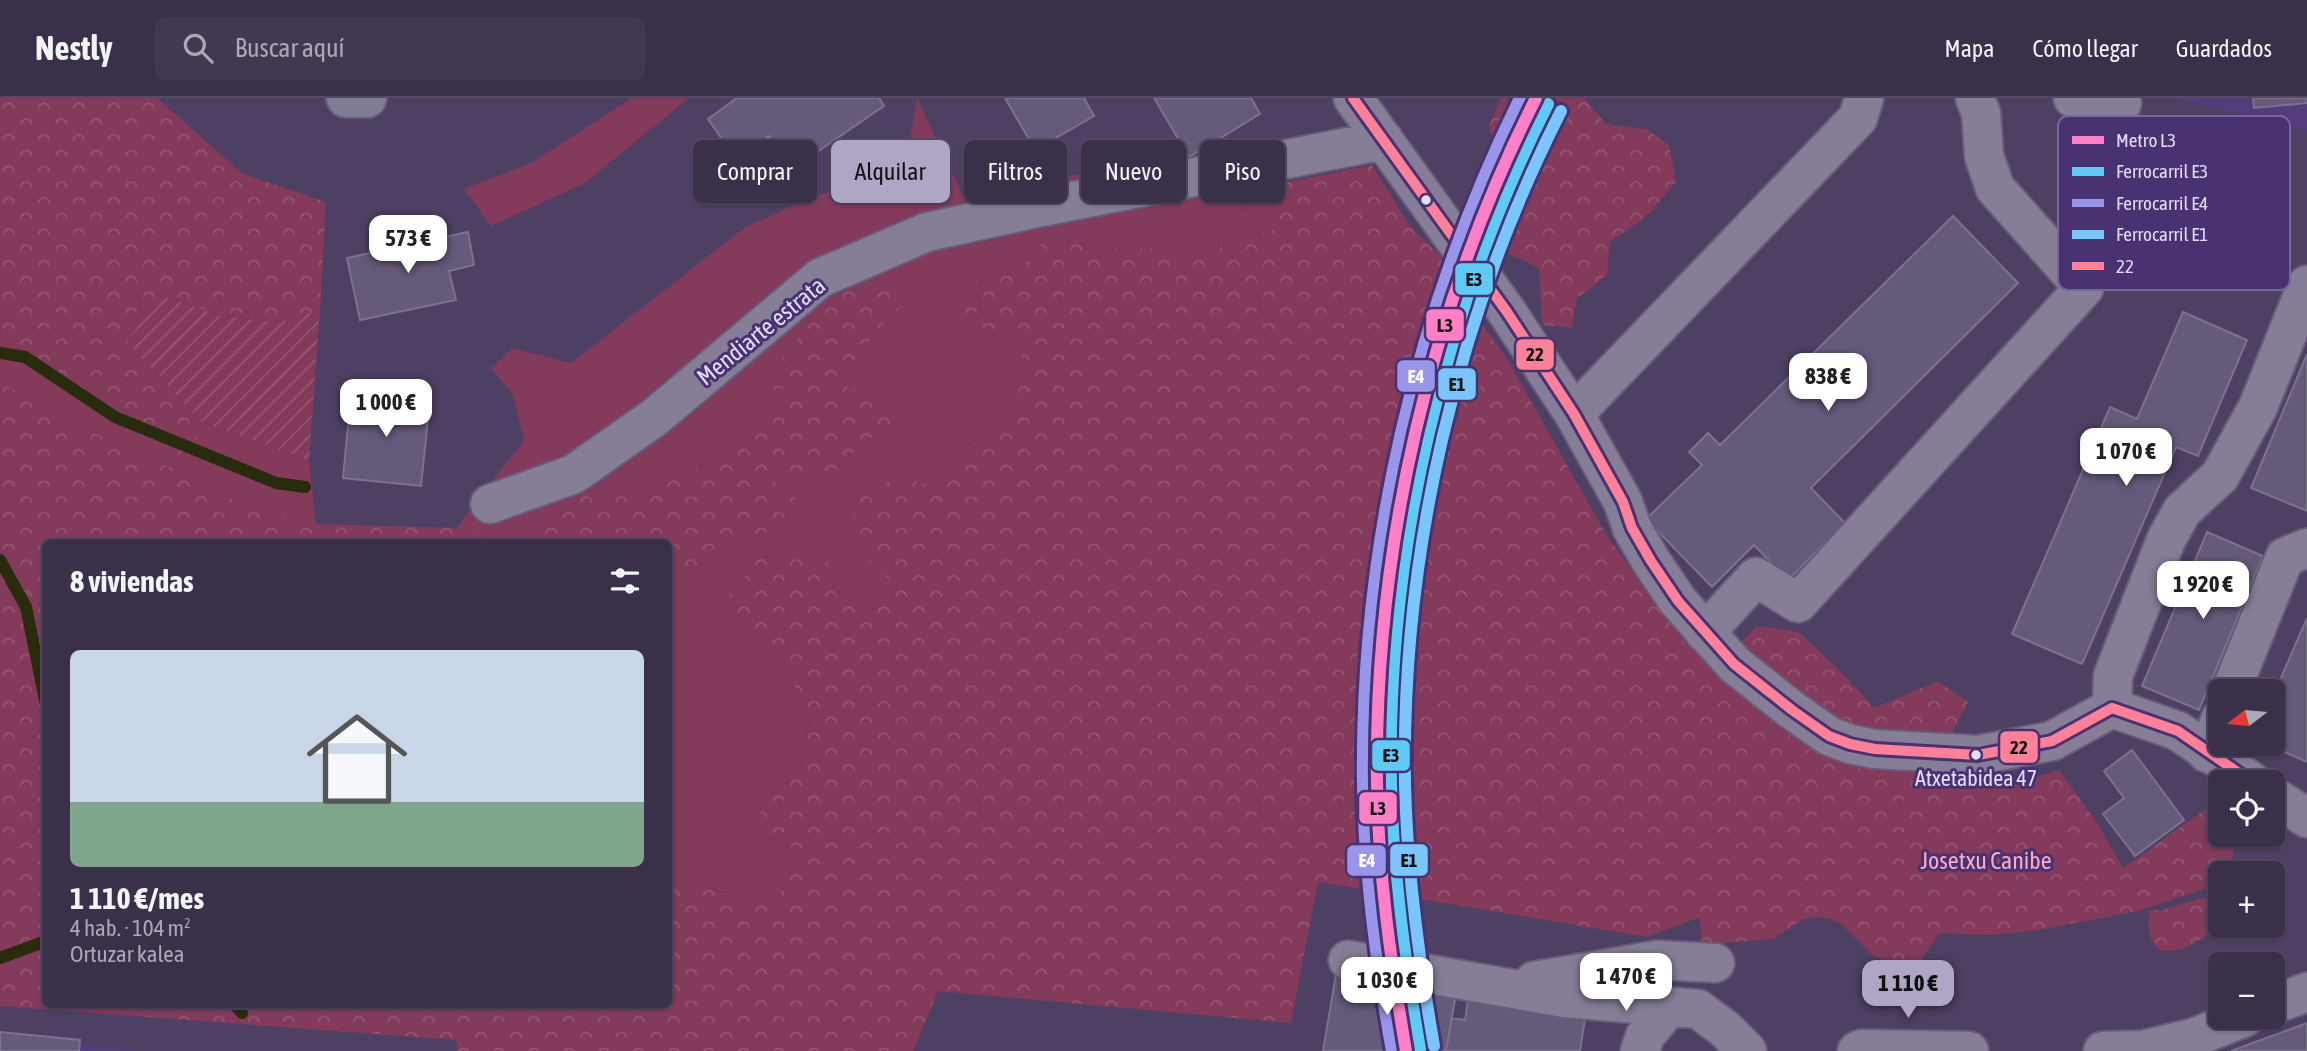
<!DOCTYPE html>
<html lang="es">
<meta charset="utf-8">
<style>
:root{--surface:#3a304a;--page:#413851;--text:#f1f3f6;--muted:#aba9b5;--line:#544b62;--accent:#afa5c5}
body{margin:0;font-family:"Asap Condensed",sans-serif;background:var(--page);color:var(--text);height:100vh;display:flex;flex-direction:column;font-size:26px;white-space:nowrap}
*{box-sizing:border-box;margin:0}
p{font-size:23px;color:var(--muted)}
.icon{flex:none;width:38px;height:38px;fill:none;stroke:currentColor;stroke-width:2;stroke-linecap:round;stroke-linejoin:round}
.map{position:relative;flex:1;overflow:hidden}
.drawer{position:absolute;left:42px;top:441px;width:630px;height:469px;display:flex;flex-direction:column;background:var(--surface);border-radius:10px;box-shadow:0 2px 5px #0004,0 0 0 2px var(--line)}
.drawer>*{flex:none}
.top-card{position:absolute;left:693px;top:42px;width:665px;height:63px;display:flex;gap:14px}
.needle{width:46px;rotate:254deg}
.fabs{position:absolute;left:2208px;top:581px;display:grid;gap:14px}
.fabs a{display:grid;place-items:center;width:77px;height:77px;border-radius:10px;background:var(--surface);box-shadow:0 2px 5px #0004,0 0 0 2px var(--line);font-size:35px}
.price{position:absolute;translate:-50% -60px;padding:0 16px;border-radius:14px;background:#fff;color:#222;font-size:23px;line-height:46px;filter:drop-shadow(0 2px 4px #0008)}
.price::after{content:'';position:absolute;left:50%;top:42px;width:21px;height:16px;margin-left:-10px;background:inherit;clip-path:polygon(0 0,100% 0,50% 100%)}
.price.active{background:var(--accent);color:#111}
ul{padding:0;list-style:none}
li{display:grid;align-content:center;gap:14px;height:371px;padding:0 28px}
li+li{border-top:2px solid var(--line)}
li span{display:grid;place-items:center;height:217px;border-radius:10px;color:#555}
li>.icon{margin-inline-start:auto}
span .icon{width:126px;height:126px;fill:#fffc;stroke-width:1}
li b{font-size:30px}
h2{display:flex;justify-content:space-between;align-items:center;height:84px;padding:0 28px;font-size:30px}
.tag{padding:0 24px;border-radius:10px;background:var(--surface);box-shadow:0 2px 5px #0004,0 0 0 2px var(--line);font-size:24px;line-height:63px}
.tag.active{background:var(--accent);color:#111}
header{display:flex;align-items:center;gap:42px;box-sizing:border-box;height:98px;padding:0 35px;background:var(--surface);border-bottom:2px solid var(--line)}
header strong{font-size:33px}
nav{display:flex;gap:38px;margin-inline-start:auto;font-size:24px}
.search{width:490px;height:63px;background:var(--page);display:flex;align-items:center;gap:18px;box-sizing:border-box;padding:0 24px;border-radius:10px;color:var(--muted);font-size:26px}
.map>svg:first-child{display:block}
.built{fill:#533c7d}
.grass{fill:#833a5b}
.forest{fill:url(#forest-crowns)}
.garden{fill:url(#garden-furrows)}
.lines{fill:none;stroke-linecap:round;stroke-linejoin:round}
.stream{stroke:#282c0d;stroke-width:12}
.building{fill:#665a7b;stroke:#7b728e;stroke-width:2}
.minor-casing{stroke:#675c79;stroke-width:42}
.major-casing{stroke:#675c79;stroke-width:42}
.minor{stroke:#867d97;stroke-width:38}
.major{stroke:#7f7c95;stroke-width:38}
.bus-1-casing{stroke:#493271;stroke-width:16}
.bus-1{stroke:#ff8099;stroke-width:10}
.rail-1-casing{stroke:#493271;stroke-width:18}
.rail-2-casing{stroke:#493271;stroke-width:18}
.rail-3-casing{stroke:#493271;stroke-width:18}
.rail-1{stroke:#60caf7;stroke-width:12}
.rail-2{stroke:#9895ea;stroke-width:12}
.rail-3{stroke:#7ac5fb;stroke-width:12}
.metro-1-casing{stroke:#493271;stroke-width:18}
.metro-1{stroke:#ff80c6;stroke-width:12}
.bus-dot{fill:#e4dcfa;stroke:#493271;stroke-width:2.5}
.labels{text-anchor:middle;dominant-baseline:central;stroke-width:6;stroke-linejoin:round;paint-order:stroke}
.bus-label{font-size:22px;fill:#e4dcfa;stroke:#493271}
.street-label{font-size:24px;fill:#e4dcfa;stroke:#493271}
.park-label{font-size:24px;fill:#fcaac5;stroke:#493271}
.key{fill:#493271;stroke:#78659a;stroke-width:2}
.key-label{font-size:19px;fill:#e4dcfa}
.line-badge{stroke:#493271;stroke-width:2.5}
.badge-label{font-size:19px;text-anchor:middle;font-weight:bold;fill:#fff}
.pale-badge-label{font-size:19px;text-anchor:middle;font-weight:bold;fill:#111}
</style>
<header>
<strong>Nestly</strong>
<div class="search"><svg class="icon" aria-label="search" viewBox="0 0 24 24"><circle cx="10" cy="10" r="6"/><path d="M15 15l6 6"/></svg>Buscar aquí</div>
<nav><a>Mapa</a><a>Cómo llegar</a><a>Guardados</a></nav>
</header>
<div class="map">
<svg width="2307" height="953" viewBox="0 0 2307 953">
<defs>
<pattern id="forest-crowns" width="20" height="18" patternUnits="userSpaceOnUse" patternTransform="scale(1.75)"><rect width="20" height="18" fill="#833a5b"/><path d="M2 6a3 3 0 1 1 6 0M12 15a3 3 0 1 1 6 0" fill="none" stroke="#945673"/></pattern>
<pattern id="garden-furrows" width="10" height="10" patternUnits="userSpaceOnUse" patternTransform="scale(1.75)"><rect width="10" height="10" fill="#833a5b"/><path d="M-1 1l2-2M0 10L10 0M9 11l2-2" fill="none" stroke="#945673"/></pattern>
</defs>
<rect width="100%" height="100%" fill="#4d4063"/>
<path class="built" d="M2168,0H2307V33L2202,6Z
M0,936L113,950L139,953H0Z"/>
<path class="grass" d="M632,0H689L585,85L491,128L464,91L531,65Z
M917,0L963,98L1086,75L1109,113L1153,104L1222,97L1250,113L1291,126L1206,154L1166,150L1102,151L1049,138L1016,176L971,183L993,236L1020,244L1022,282L1008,319L961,353L938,392L854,448L892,484L870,514L835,496L824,453L760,459L723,506L762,552L788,572L809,623L799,676L765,703L751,736L806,754L774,804L723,794L669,778V469L694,470L723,443L784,431L769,381L834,374L860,347L904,318L881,298L847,292L860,260L874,235L904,206L919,179L881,193L844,191L756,294L792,289L769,330L687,376L646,394L584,391L535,444L489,439L456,430L524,342L512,295L491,270L512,250L571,265L744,130L814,98L874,83L906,66Z
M0,249L26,251L105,309L182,341L201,324L309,362L316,426L253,411L68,323L0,284Z"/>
<path class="forest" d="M0,0H157L243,76L326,104L320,212L279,224L217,217L160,196L127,244L201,324L186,379L253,411L316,426L456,430L489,439L535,444L584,391L646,394L687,376L769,330L791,290L755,294L810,225L845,191L881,193L919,178L904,206L874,235L860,260L847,291L881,298L905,318L860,347L834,374L771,381L800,403L784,431L723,443L694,470L669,469L668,444H46V906H668L669,778L722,794L774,804L806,754L750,736L765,703L799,676L809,623L788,572L762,552L722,506L759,459L825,453L835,496L871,514L891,484L853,448L854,401L900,378L938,391L961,353L1008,319L1022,282L1020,244L993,236L954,212L971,183L1016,176L1049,138L1102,151L1166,150L1206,154L1290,126L1250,113L1222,97L1372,67L1411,130L1472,187L1467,201L1473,215L1506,259L1607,438L1686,546L1717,567L1757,528L1799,534L1846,579L1874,610L1938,583L1968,604L1929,679L1937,690C1951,685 1966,688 1981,687C2009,686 2033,681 2059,672L2097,725L2123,770L2211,707L2221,720V737H2233V775H2221V785L2138,813L2038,832L1989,837L1940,835L1919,864L1882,862L1872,857L1840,825L1830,821L1817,819L1803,821L1773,841L1701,847L1700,819L1647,839L1318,784L1291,925L938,893L913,953H458L456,942L0,908V284L68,323L171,370L182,342L105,309L26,251L0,249Z
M1501,0H1584L1606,26L1646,31L1669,47L1676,84L1645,120L1610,144L1607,177L1577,200L1572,230L1542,227L1539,170L1509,156L1494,132L1507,100L1489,28Z
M2221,795V827C2202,841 2184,856 2160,852C2146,841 2149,828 2149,812H2161Z"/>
<path class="garden" d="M159,196L217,217L279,224L320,212L309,362L201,324L127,244Z"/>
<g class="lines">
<path class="stream" d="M0,255L25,259L115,319L276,385L305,389
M0,462L26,509L46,607
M0,860L46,843
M234,906L242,915"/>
</g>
<path class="building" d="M737,0H879L884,8L792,71L769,38L736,61L708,21Z
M1005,0H1084L1094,18L1035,52Z
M1154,0H1251L1260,16L1189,59Z
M2253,0H2307V5L2254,10Z
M1953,118L2018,185L1811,390L1845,425L1788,482L1754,447L1712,489L1646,421L1702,367L1689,354L1708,335L1720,347Z
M468,134L474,167L449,173L456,202L360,222L347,160Z
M2183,214L2247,242L2198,358L2176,349L2082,566L2012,536L2110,309L2137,321Z
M2307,256V413L2251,390Z
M351,295L430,302L421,388L343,380Z
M2207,434L2263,458L2199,612L2142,588Z
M2307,520V664L2266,646H2273V598Z
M2132,652L2184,722L2135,758L2103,716L2124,700L2104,673Z
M1336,876L1456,896L1446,953H1323Z
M1468,901L1585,921L1580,953H1446L1452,920L1465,922Z
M2307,925V953H2231Z
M0,934L80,942L79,953H0Z"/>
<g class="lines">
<defs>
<path id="minor" d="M1353,0L1507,214L1574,316L1623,404L1632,430L1651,463L1678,503L1734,566L1792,612L1829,638L1850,646L1875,651L1978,657L2052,643L2112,610L2178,633L2252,684
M2073,0L2122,5
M1574,316L1858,20L1864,0
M490,406L574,376L655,319L820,180L927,134L1042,109L1384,42
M1705,535L1756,479L1798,505L2084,190L1995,90L1984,58L1981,15L1975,0
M2231,593L2285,459L2307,450
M2112,610L2113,578L2166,442L2182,413L2220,378L2258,309L2307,187
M2207,655L2221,620
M2273,698L2307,720
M1348,862L1564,900L1698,911L1725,931L1747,953
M1534,883L1657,862L1715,865
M2273,907L2307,894
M1640,953L1645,938L1669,909
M1857,953L1862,951L1969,953
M2103,953L2143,952L2193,940L2245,919"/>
<path id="major" d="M346,0H367"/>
</defs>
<use href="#minor" class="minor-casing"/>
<use href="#major" class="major-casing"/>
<use href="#minor" class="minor"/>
<use href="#major" class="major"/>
<defs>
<path id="bus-1" d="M1353,0L1507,214L1574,316L1623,404L1632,430L1651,463L1678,503L1734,566L1792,612L1829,638L1850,646L1875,651L1978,657L2052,643L2112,610L2178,633L2252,684"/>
</defs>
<use href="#bus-1" class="bus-1-casing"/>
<use href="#bus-1" class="bus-1"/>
<defs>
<path id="rail-1" d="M1420,951C1405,863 1393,776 1391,687C1386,454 1443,214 1548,6"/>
<path id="rail-2" d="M1392,953C1376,865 1364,775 1363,685C1360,449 1416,211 1520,0"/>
<path id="rail-3" d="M1434,948C1419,862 1407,774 1405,686C1401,455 1457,218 1561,13"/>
</defs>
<use href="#rail-1" class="rail-1-casing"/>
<use href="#rail-2" class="rail-2-casing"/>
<use href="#rail-3" class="rail-3-casing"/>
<use href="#rail-1" class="rail-1"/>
<use href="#rail-2" class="rail-2"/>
<use href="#rail-3" class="rail-3"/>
<defs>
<path id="metro-1" d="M1406,953C1391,865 1378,775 1377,685C1374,450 1430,210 1536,0"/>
</defs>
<use href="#metro-1" class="metro-1-casing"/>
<use href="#metro-1" class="metro-1"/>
</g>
<g class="bus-dot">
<circle cx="1426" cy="102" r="6"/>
<circle cx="1976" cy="657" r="6"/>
</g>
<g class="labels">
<g class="bus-label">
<text x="1976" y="680">Atxetabidea 47</text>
</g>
<g class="street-label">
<text transform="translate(761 233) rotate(-39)">Mendiarte estrata</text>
</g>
<g class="park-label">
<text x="1986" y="762">Josetxu Canibe</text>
</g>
</g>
<rect x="2058" y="18" width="232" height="174" rx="10" class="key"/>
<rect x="2072" y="38" width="32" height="8" fill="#ff80c6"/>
<rect x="2072" y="69" width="32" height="9" fill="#60caf7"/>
<rect x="2072" y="101" width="32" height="8" fill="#9895ea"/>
<rect x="2072" y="132" width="32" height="9" fill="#7ac5fb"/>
<rect x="2072" y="164" width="32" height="8" fill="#ff8099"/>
<g class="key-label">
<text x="2116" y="49">Metro L3</text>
<text x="2116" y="80">Ferrocarril E3</text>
<text x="2116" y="112">Ferrocarril E4</text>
<text x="2116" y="143">Ferrocarril E1</text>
<text x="2116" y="175">22</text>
</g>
<g class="line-badge">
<rect x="1454" y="164" width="40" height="34" rx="7" fill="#60caf7"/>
<rect x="1425" y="210" width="40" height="34" rx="7" fill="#ff80c6"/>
<rect x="1515" y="240" width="40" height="33" rx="7" fill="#ff8099"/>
<rect x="1396" y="261" width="40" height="34" rx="7" fill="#9895ea"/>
<rect x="1437" y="269" width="40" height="34" rx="7" fill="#7ac5fb"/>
<rect x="1999" y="632" width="40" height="34" rx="7" fill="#ff8099"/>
<rect x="1371" y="641" width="40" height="33" rx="7" fill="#60caf7"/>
<rect x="1358" y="693" width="40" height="34" rx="7" fill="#ff80c6"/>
<rect x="1389" y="745" width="40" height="34" rx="7" fill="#7ac5fb"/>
<rect x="1346" y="746" width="41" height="33" rx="7" fill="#9895ea"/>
</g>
<g class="badge-label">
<text x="1416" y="285">E4</text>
<text x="1367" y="769">E4</text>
</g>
<g class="pale-badge-label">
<text x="1474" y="188">E3</text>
<text x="1445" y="234">L3</text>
<text x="1535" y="263">22</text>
<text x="1457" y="293">E1</text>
<text x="2019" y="656">22</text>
<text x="1391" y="664">E3</text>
<text x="1378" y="717">L3</text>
<text x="1409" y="769">E1</text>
</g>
</svg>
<div class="fabs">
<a><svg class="needle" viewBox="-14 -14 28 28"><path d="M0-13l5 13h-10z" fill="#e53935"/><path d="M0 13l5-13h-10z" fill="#aba9b5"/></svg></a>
<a><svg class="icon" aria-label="locate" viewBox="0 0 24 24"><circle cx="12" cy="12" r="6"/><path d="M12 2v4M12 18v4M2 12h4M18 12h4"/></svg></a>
<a>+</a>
<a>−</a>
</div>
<b class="price" style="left:408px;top:177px">573 €</b>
<b class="price" style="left:1828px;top:315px">838 €</b>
<b class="price" style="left:386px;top:341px">1 000 €</b>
<b class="price" style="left:2126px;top:390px">1 070 €</b>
<b class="price" style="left:2203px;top:523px">1 920 €</b>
<b class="price" style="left:1626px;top:915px">1 470 €</b>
<b class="price" style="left:1387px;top:919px">1 030 €</b>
<b class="price active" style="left:1908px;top:922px">1 110 €</b>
<div class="top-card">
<a class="tag">Comprar</a>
<a class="tag active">Alquilar</a>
<a class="tag">Filtros</a>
<a class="tag">Nuevo</a>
<a class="tag">Piso</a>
</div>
<section class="drawer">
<h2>8 viviendas<svg class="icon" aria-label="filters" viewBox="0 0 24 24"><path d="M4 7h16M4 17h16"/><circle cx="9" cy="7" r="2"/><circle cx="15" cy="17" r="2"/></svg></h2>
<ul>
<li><span style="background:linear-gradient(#c9d6e8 70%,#7fa58c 0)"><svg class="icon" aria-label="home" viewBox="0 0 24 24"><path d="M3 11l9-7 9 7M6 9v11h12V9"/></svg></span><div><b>1 110 €/mes</b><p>4 hab. · 104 m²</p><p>Ortuzar kalea</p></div></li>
</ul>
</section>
</div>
